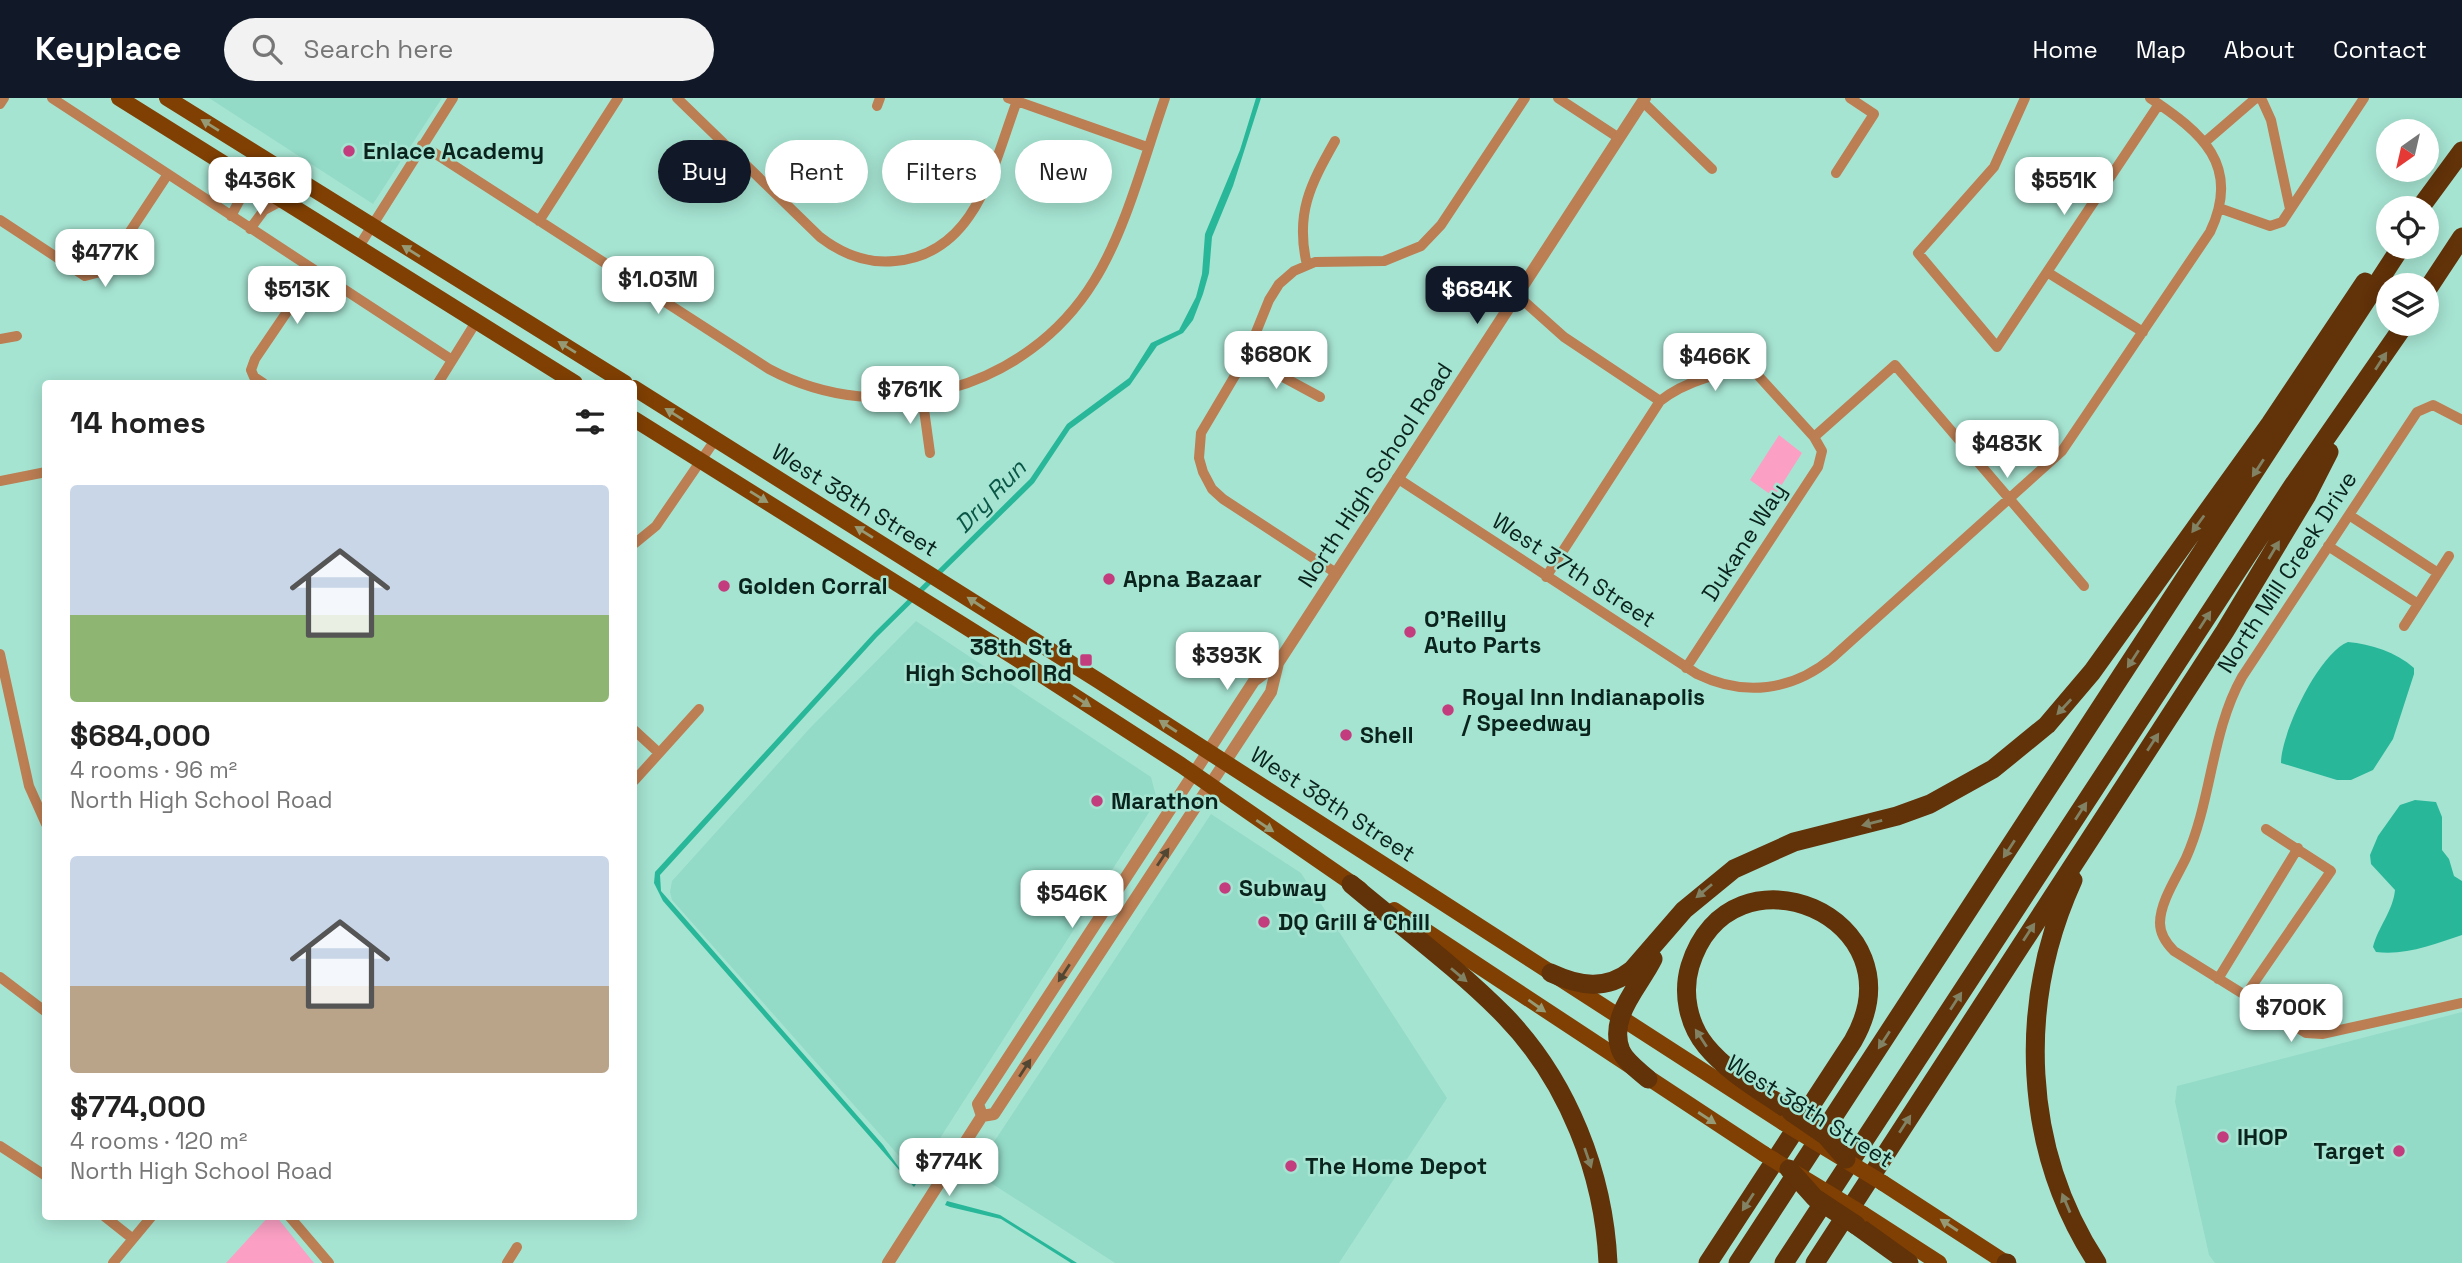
<!DOCTYPE html>
<meta charset="utf-8">
<style>
:root{--surface:#fff;--page:#f2f2f2;--text:#222;--muted:#767676;--accent:#111827}
body{margin:0;font-family:"Space Grotesk",sans-serif;background:var(--page);color:var(--text);height:100vh;display:flex;flex-direction:column;font-size:26px;white-space:nowrap}
*{box-sizing:border-box;margin:0}
p{font-size:23px;color:var(--muted)}
.icon{flex:none;width:38px;height:38px;fill:none;stroke:currentColor;stroke-width:2;stroke-linecap:round;stroke-linejoin:round}
.map{position:relative;flex:1;overflow:hidden}
.side{position:absolute;left:42px;top:282px;width:595px;height:840px;display:flex;flex-direction:column;background:var(--surface);border-radius:7px;box-shadow:0 4px 18px #0003}
.side>*{flex:none}
.hud{position:absolute;left:658px;top:42px;width:665px;height:63px;display:flex;gap:14px}
.needle{width:46px;rotate:214deg}
.controls{position:absolute;left:2376px;top:21px;display:grid;gap:14px}
.controls a{display:grid;place-items:center;width:63px;height:63px;border-radius:50%;background:var(--surface);box-shadow:0 4px 18px #0003;font-size:35px}
.price{position:absolute;translate:-50% -60px;padding:0 16px;border-radius:14px;background:#fff;color:#222;font-size:23px;line-height:46px;filter:drop-shadow(0 2px 4px #0008)}
.price::after{content:'';position:absolute;left:50%;top:42px;width:21px;height:16px;margin-left:-10px;background:inherit;clip-path:polygon(0 0,100% 0,50% 100%)}
.price.current{background:var(--accent);color:#fff}
ul{padding:0;list-style:none}
li{display:grid;align-content:center;gap:14px;height:371px;padding:0 28px}
li span{display:grid;place-items:center;height:217px;border-radius:7px;color:#555}
li>.icon{margin-inline-start:auto}
span .icon{width:126px;height:126px;fill:#fffc;stroke-width:1}
li b{font-size:30px}
h2{display:flex;justify-content:space-between;align-items:center;height:84px;padding:0 28px;font-size:30px}
.chip{padding:0 24px;border-radius:32px;background:var(--surface);box-shadow:0 4px 18px #0003;font-size:24px;line-height:63px}
.chip.current{background:var(--accent);color:#fff}
header{display:flex;align-items:center;gap:42px;box-sizing:border-box;height:98px;padding:0 35px;background:var(--accent);color:#fff}
header strong{font-size:33px}
nav{display:flex;gap:38px;margin-inline-start:auto;font-size:24px}
.search{width:490px;height:63px;background:var(--page);display:flex;align-items:center;gap:18px;box-sizing:border-box;padding:0 24px;border-radius:38px;color:var(--muted);font-size:26px}
.map>svg:first-child{display:block}
.built{fill:#93dbc7}
.green{fill:#fba0c4}
.water{fill:#29b79a}
.lines{fill:none;stroke-linecap:round;stroke-linejoin:round}
.minor{stroke:#bc7e53;stroke-width:10}
.tertiary{stroke:#bc7e53;stroke-width:12}
.primary{stroke:#814003;stroke-width:16}
.motorway{stroke:#623209;stroke-width:19}
.primary-bridge{stroke:#814003;stroke-width:16}
.motorway-bridge{stroke:#623209;stroke-width:19}
.oneway{fill:#959a75}
.oneway2{fill:#818263}
.oneway3{fill:#514733}
.poi-dot{fill:#c33d7e;stroke:#a6e4d2;stroke-width:2.5}
.labels{text-anchor:middle;dominant-baseline:central;stroke-width:5;stroke-linejoin:round;paint-order:stroke}
.poi-label{font-size:23px;font-weight:bold;fill:#0a231d;stroke:#a6e4d2;text-anchor:start}
.street-label{font-size:23px;fill:#0a231d;stroke:#a6e4d2}
.water-label{font-size:24px;font-style:italic;fill:#0a5747;stroke:#a6e4d2}
</style>
<header>
<strong>Keyplace</strong>
<div class="search"><svg class="icon" aria-label="search" viewBox="0 0 24 24"><circle cx="10" cy="10" r="6"/><path d="M15 15l6 6"/></svg>Search here</div>
<nav><a>Home</a><a>Map</a><a>About</a><a>Contact</a></nav>
</header>
<div class="map">
<svg width="2462" height="1165" viewBox="0 0 2462 1165">
<rect width="100%" height="100%" fill="#a6e4d2"/>
<path class="built" d="M209,0H442L373,106Z
M916,523L1151,679L1157,702L926,1062L918,1069L900,1059L672,802L670,794L672,783L810,630Z
M1211,716L1301,775L1447,1000L1339,1165H1115L974,1074Z
M2462,914V1165H2215L2209,1157L2175,1004L2177,988Z"/>
<path class="green" d="M1779,337L1802,355L1774,399L1750,382Z
M269,1118H276L314,1165H226Z"/>
<path class="water" d="M1256,0H1261L1233,88L1212,139L1209,175L1203,196L1193,222L1183,235L1157,248L1130,287L1070,331L1034,385L877,539L660,777L661,793L883,1047L900,1071L918,1083L914,1089L663,803L654,785L655,774L874,535L1030,381L1067,326L1129,280L1151,245L1179,232L1196,199L1202,176L1205,136L1240,52Z
M2348,544C2371,546 2396,554 2414,570V576L2393,641L2373,672L2351,682H2337L2281,665C2281,635 2319,555 2348,544Z
M2415,702L2436,704L2442,719V752L2449,761L2454,778L2462,783V837C2435,846 2405,858 2376,854L2373,849C2378,829 2393,813 2395,792L2371,766L2370,757L2378,738L2400,707Z
M947,1103L1000,1117L1077,1165H1071L1001,1121L950,1109L945,1107Z"/>
<g class="lines">
<path class="minor" d="M52,0L452,262
M677,0L820,139C842,156 867,166 895,163C977,156 993,67 1017,3
M1008,0L1147,49
M1558,0L1619,40
M2025,0L1994,69L1918,155L1997,249L2159,6
M2261,0L2271,22L2290,111
M1643,4L1712,71
M0,6L4,0
M877,8L880,0
M2205,44L2256,0
M422,47L769,271C883,332 1027,292 1094,183C1126,132 1145,57 1165,0
M1836,75L1874,16L1850,0
M2219,110L2270,128L2282,124L2364,0
M231,118L244,94L240,77
M0,122L85,178L104,173L168,76
M539,123L618,0
M250,131L264,112L281,103
M358,150L453,0
M1307,167C1295,116 1310,87 1335,43
M2047,174L2143,234
M1517,197L1564,239L1660,303C1684,284 1724,271 1754,273L1814,339L1895,267L2084,488
M0,241L17,238
M1246,259L1320,299
M263,285L254,279L251,272L255,261L314,174
M438,285L476,224
M922,297L930,355
M2462,322L2433,307L2417,314L2242,579C2211,634 2212,702 2186,760C2177,779 2160,804 2160,825C2160,836 2166,845 2174,853L2306,935L2322,936L2462,905
M1397,380L1697,576C1744,599 1792,593 1832,560L2062,353L2210,134C2242,67 2201,34 2150,0
M0,383L46,374
M2349,417L2438,475
M634,446L656,428L715,342
M2328,448L2418,506
M1336,475L1223,401L1212,391L1203,374L1199,360L1201,335L1246,259L1269,202L1279,186L1294,173L1315,164L1384,163L1421,148L1441,127L1525,0
M1546,479L1660,303
M2404,528L2449,458
M0,556L29,688L46,726
M1686,570L1818,369L1822,353L1814,339
M634,632L659,655
M634,683L699,611
M0,879L46,914
M2218,881L2298,750
M2245,898L2331,773L2266,731
M0,1048L46,1078
M104,1118L133,1141
M289,1118L329,1165
M113,1165L152,1118
M507,1165L517,1149"/>
<path class="tertiary" d="M982,1018L978,1006L1254,583L1278,565L1645,0
M982,1018L994,1016L1271,594L1278,565
M888,1165L982,1018"/>
<path class="primary" d="M119,0L575,285
M167,0L625,285
M634,290L1099,583L1784,1025
M634,321L1014,559L1181,667L1360,791
M1394,812L1764,1056
M1883,1085L2006,1165
M1863,1116L1939,1165"/>
<path class="motorway" d="M2420,110L2462,53
M2427,192L2462,139
M2073,782C2017,905 2022,1050 2097,1165
M1351,786C1402,829 1458,870 1505,918C1568,983 1604,1076 1608,1165
M1551,875C1579,888 1606,893 1632,872L1684,812L1734,771L1794,744L1897,718L1930,706L1993,671L2047,627L2092,574L2270,326L2365,184
M1648,981C1639,973 1626,964 1621,953C1607,919 1640,888 1653,861
M1856,1127L1909,1165
M1708,1165L1853,943C1924,819 1730,738 1690,868C1682,895 1688,926 1706,948C1728,975 1763,994 1791,1014
M1738,1165L2401,149
M1784,1165L2292,389L2405,226
M1815,1165L2225,533L2307,397L2329,354
M2006,1165H2007"/>
<path class="primary-bridge" d="M1784,1025L1883,1085
M1764,1056L1863,1116"/>
<path class="motorway-bridge" d="M1791,1014L1826,1038L1846,1061
M1789,1071L1815,1100L1856,1127"/>
</g>
<defs><path id="oneway-solid" d="M-6-.8H1V-3.2L6.5 0L1 3.2V.8H-6Z" transform="scale(1.75)"/></defs>
<g class="oneway">
<use href="#oneway-solid" transform="translate(210 27) rotate(-148)"/>
<use href="#oneway-solid" transform="translate(411 153) rotate(-148)"/>
<use href="#oneway-solid" transform="translate(567 249) rotate(-148)"/>
<use href="#oneway-solid" transform="translate(674 316) rotate(-148)"/>
<use href="#oneway-solid" transform="translate(759 399) rotate(32)"/>
<use href="#oneway-solid" transform="translate(864 434) rotate(-148)"/>
<use href="#oneway-solid" transform="translate(976 505) rotate(-147)"/>
<use href="#oneway-solid" transform="translate(1082 603) rotate(33)"/>
<use href="#oneway-solid" transform="translate(1168 628) rotate(-147)"/>
<use href="#oneway-solid" transform="translate(1265 728) rotate(34)"/>
<use href="#oneway-solid" transform="translate(1537 908) rotate(35)"/>
<use href="#oneway-solid" transform="translate(1707 1020) rotate(33)"/>
<use href="#oneway-solid" transform="translate(1949 1127) rotate(-147)"/>
</g>
<g class="oneway2">
<use href="#oneway-solid" transform="translate(2381 263) rotate(-57)"/>
<use href="#oneway-solid" transform="translate(2258 370) rotate(123)"/>
<use href="#oneway-solid" transform="translate(2198 426) rotate(126)"/>
<use href="#oneway-solid" transform="translate(2274 452) rotate(-59)"/>
<use href="#oneway-solid" transform="translate(2205 522) rotate(-57)"/>
<use href="#oneway-solid" transform="translate(2133 561) rotate(123)"/>
<use href="#oneway-solid" transform="translate(2064 609) rotate(133)"/>
<use href="#oneway-solid" transform="translate(2153 644) rotate(-57)"/>
<use href="#oneway-solid" transform="translate(2081 713) rotate(-57)"/>
<use href="#oneway-solid" transform="translate(1872 725) rotate(166)"/>
<use href="#oneway-solid" transform="translate(2009 751) rotate(123)"/>
<use href="#oneway-solid" transform="translate(1704 793) rotate(140)"/>
<use href="#oneway-solid" transform="translate(2029 834) rotate(-57)"/>
<use href="#oneway-solid" transform="translate(1459 877) rotate(40)"/>
<use href="#oneway-solid" transform="translate(1956 903) rotate(-57)"/>
<use href="#oneway-solid" transform="translate(1701 940) rotate(-123)"/>
<use href="#oneway-solid" transform="translate(1884 942) rotate(123)"/>
<use href="#oneway-solid" transform="translate(1905 1026) rotate(-57)"/>
<use href="#oneway-solid" transform="translate(1588 1060) rotate(71)"/>
<use href="#oneway-solid" transform="translate(1748 1104) rotate(123)"/>
<use href="#oneway-solid" transform="translate(2066 1105) rotate(-113)"/>
</g>
<g class="oneway3">
<use href="#oneway-solid" transform="translate(1163 759) rotate(-56)"/>
<use href="#oneway-solid" transform="translate(1064 875) rotate(123)"/>
<use href="#oneway-solid" transform="translate(1025 970) rotate(-57)"/>
</g>
<g class="poi-dot">
<circle cx="349" cy="53" r="7"/>
<circle cx="1109" cy="481" r="7"/>
<circle cx="724" cy="488" r="7"/>
<circle cx="1410" cy="534" r="7"/>
<rect x="1079" y="555" width="14" height="14" rx="3.5"/>
<circle cx="1448" cy="612" r="7"/>
<circle cx="1346" cy="637" r="7"/>
<circle cx="1097" cy="703" r="7"/>
<circle cx="1225" cy="790" r="7"/>
<circle cx="1264" cy="824" r="7"/>
<circle cx="2223" cy="1039" r="7"/>
<circle cx="2399" cy="1053" r="7"/>
<circle cx="1291" cy="1068" r="7"/>
</g>
<g class="labels">
<g class="poi-label">
<text x="363" y="53">Enlace Academy</text>
<text x="1123" y="481">Apna Bazaar</text>
<text x="738" y="488">Golden Corral</text>
<text x="1424" y="521">O'Reilly<tspan x="1424" dy="26">Auto Parts</tspan></text>
<text x="1072" y="549" text-anchor="end">38th St &amp;<tspan x="1072" dy="26">High School Rd</tspan></text>
<text x="1462" y="599">Royal Inn Indianapolis<tspan x="1462" dy="26">/ Speedway</tspan></text>
<text x="1360" y="637">Shell</text>
<text x="1111" y="703">Marathon</text>
<text x="1239" y="790">Subway</text>
<text x="1278" y="824">DQ Grill &amp; Chill</text>
<text x="2237" y="1039">IHOP</text>
<text x="2385" y="1053" text-anchor="end">Target</text>
<text x="1305" y="1068">The Home Depot</text>
</g>
<g class="street-label">
<text transform="translate(1375 377) rotate(-57)">North High School Road</text>
<text transform="translate(855 402) rotate(32)">West 38th Street</text>
<text transform="translate(1744 444) rotate(-57)">Dukane Way</text>
<text transform="translate(1574 472) rotate(33)">West 37th Street</text>
<text transform="translate(2287 474) rotate(-57)">North Mill Creek Drive</text>
<text transform="translate(1333 706) rotate(33)">West 38th Street</text>
<text transform="translate(1810 1013) rotate(32)">West 38th Street</text>
</g>
<g class="water-label">
<text transform="translate(990 398) rotate(-46)">Dry Run</text>
</g>
</g>
</svg>
<div class="controls">
<a><svg class="needle" viewBox="-14 -14 28 28"><path d="M0-13l5 13h-10z" fill="#e53935"/><path d="M0 13l5-13h-10z" fill="#767676"/></svg></a>
<a><svg class="icon" aria-label="locate" viewBox="0 0 24 24"><circle cx="12" cy="12" r="6"/><path d="M12 2v4M12 18v4M2 12h4M18 12h4"/></svg></a>
<a><svg class="icon" aria-label="layers" viewBox="0 0 24 24"><path d="M12 4l9 5-9 5-9-5zM3 14l9 5 9-5"/></svg></a>
</div>
<b class="price" style="left:260px;top:119px">$436K</b>
<b class="price" style="left:2064px;top:119px">$551K</b>
<b class="price" style="left:105px;top:191px">$477K</b>
<b class="price" style="left:658px;top:218px">$1.03M</b>
<b class="price" style="left:297px;top:228px">$513K</b>
<b class="price current" style="left:1477px;top:228px">$684K</b>
<b class="price" style="left:1276px;top:293px">$680K</b>
<b class="price" style="left:1715px;top:295px">$466K</b>
<b class="price" style="left:910px;top:328px">$761K</b>
<b class="price" style="left:2007px;top:382px">$483K</b>
<b class="price" style="left:1227px;top:594px">$393K</b>
<b class="price" style="left:1072px;top:832px">$546K</b>
<b class="price" style="left:2291px;top:946px">$700K</b>
<b class="price" style="left:949px;top:1100px">$774K</b>
<div class="hud">
<a class="chip current">Buy</a>
<a class="chip">Rent</a>
<a class="chip">Filters</a>
<a class="chip">New</a>
</div>
<section class="side">
<h2>14 homes<svg class="icon" aria-label="filters" viewBox="0 0 24 24"><path d="M4 7h16M4 17h16"/><circle cx="9" cy="7" r="2"/><circle cx="15" cy="17" r="2"/></svg></h2>
<ul>
<li><span style="background:linear-gradient(#c9d6e8 60%,#8fb573 0)"><svg class="icon" aria-label="home" viewBox="0 0 24 24"><path d="M3 11l9-7 9 7M6 9v11h12V9"/></svg></span><div><b>$684,000</b><p>4 rooms · 96 m²</p><p>North High School Road</p></div></li>
<li><span style="background:linear-gradient(#c9d6e8 60%,#b9a48a 0)"><svg class="icon" aria-label="home" viewBox="0 0 24 24"><path d="M3 11l9-7 9 7M6 9v11h12V9"/></svg></span><div><b>$774,000</b><p>4 rooms · 120 m²</p><p>North High School Road</p></div></li>
</ul>
</section>
</div>
